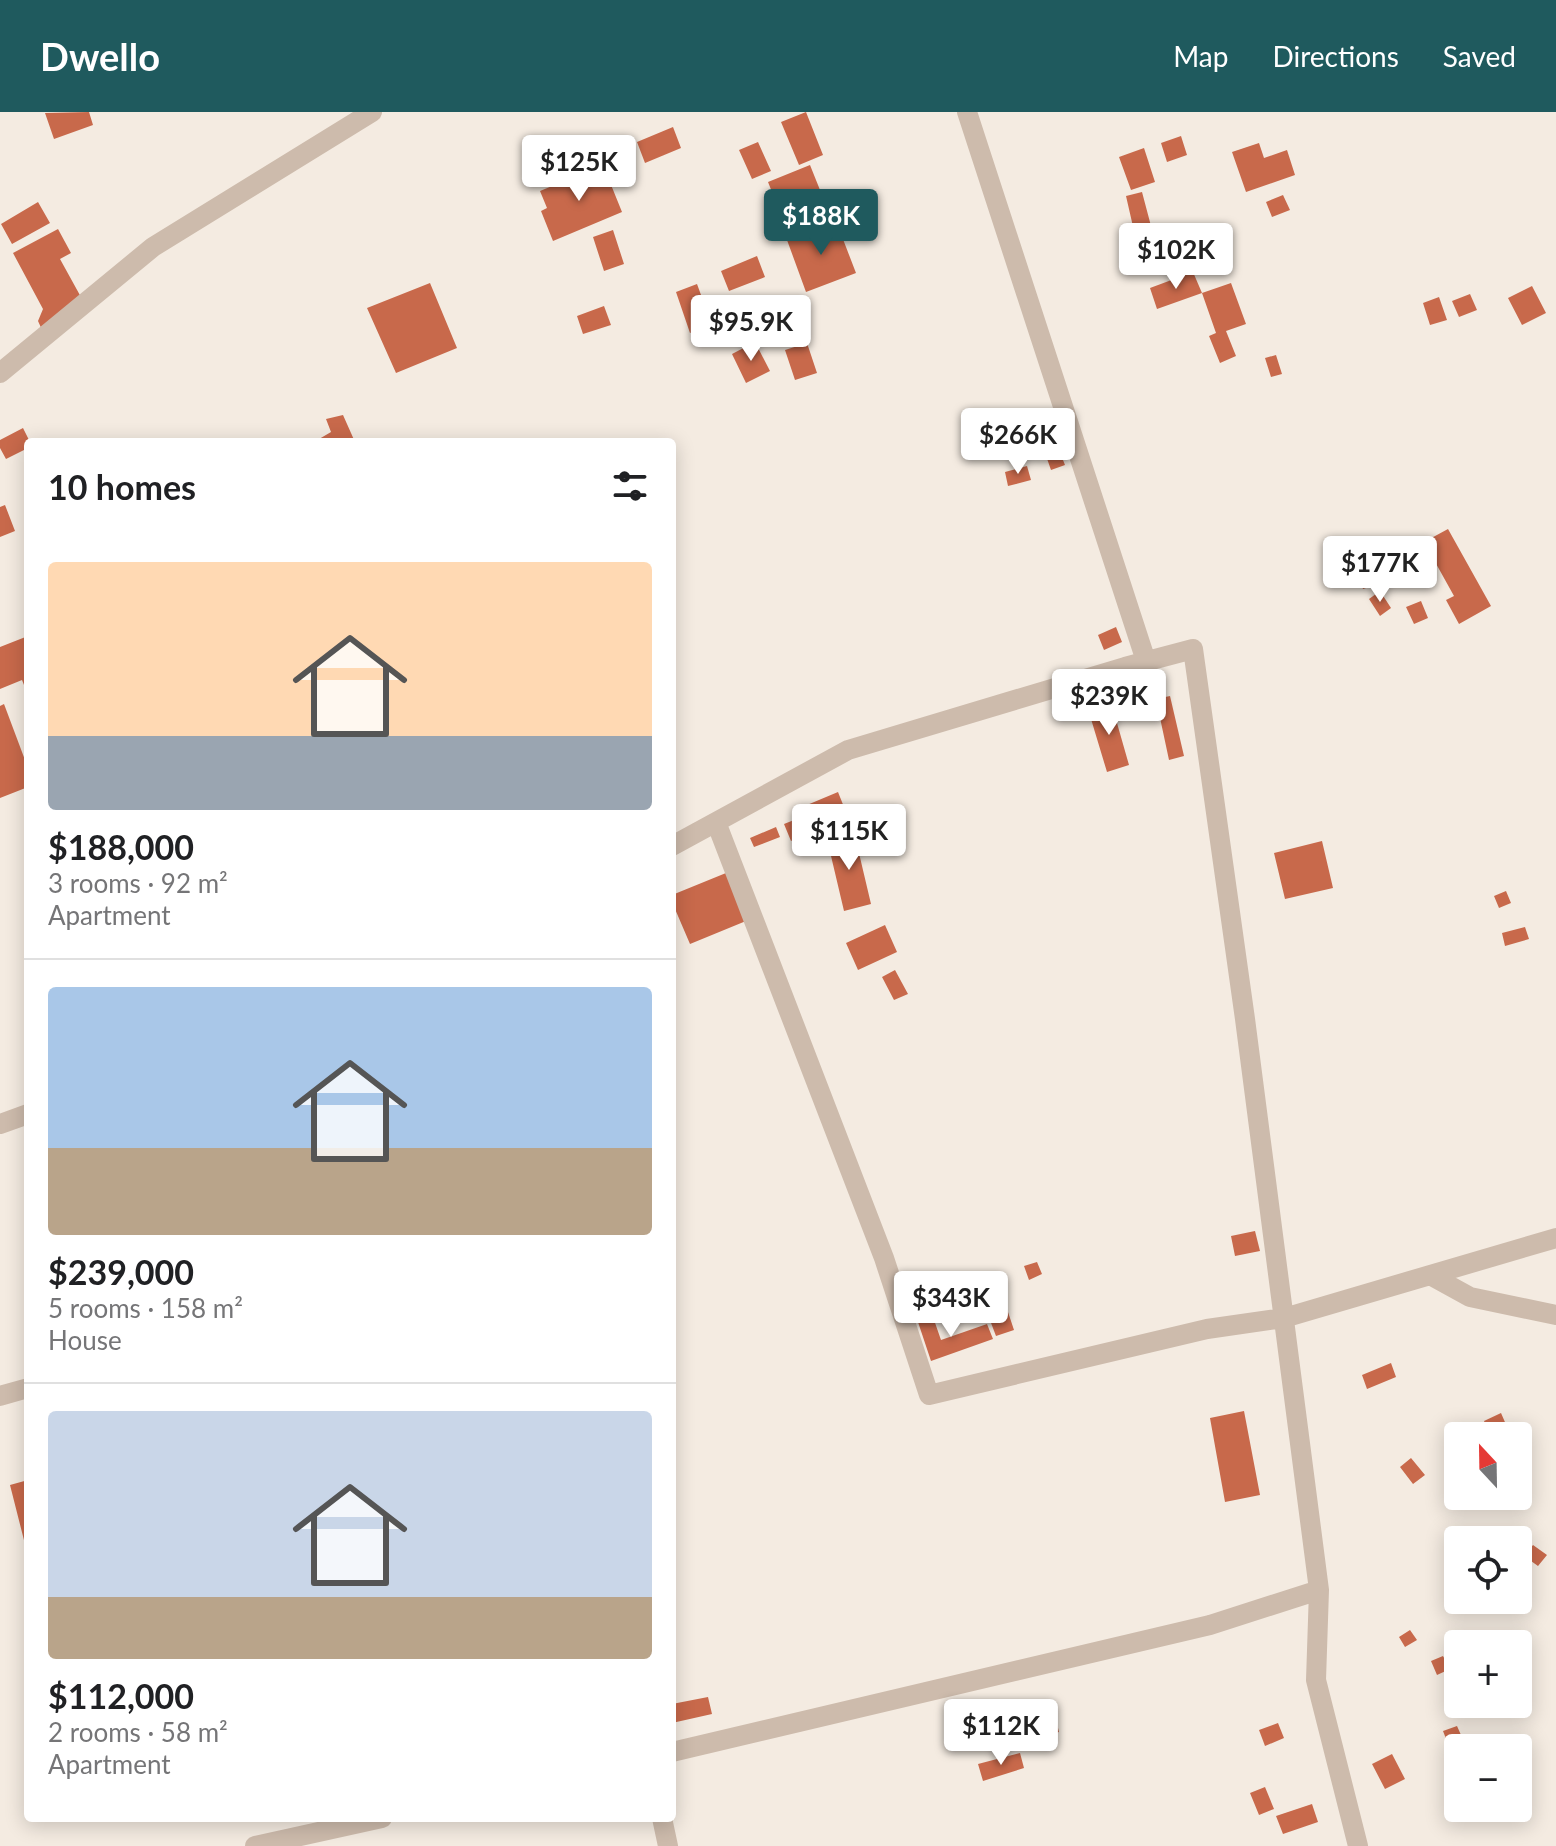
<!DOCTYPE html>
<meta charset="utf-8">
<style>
:root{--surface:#fff;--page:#f6f6f6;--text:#202124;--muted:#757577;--line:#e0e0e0;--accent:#1f5a5e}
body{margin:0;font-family:Lato,sans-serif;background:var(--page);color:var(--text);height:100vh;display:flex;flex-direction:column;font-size:30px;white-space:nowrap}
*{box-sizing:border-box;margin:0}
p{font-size:26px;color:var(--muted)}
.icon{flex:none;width:44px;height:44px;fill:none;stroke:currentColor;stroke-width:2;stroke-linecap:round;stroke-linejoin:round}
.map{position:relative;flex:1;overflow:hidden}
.panel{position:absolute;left:24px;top:326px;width:652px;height:1384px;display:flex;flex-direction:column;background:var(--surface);border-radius:8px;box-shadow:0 4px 20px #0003}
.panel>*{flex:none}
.needle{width:52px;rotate:338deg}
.buttons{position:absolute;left:1444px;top:1310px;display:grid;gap:16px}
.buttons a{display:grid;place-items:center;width:88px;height:88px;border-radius:8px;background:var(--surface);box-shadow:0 4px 20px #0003;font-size:40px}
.price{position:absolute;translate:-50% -68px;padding:0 18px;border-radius:8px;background:#fff;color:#222;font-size:26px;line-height:52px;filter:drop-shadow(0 2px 4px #0008)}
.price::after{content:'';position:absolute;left:50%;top:48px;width:24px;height:18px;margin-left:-12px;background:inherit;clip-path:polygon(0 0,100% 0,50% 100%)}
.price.active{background:var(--accent);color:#fff}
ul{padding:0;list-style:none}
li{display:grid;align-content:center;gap:16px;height:424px;padding:0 24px}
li+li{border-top:2px solid var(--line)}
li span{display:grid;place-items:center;height:248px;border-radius:8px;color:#555}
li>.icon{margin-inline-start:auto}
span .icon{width:144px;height:144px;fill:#fffc;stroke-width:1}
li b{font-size:34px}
h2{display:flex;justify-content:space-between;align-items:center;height:96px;padding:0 24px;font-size:34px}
header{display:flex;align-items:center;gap:48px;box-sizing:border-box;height:112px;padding:0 40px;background:var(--accent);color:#fff}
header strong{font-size:38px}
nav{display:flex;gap:44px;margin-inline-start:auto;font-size:28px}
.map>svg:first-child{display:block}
.building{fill:#c8694b}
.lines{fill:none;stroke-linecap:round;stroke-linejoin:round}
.minor{stroke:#cdbbac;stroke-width:20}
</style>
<header>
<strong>Dwello</strong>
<nav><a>Map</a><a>Directions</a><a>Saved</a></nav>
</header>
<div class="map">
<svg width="1556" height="1734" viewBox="0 0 1556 1734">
<rect width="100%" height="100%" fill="#f4ebe1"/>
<path class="building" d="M89,0L93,13L54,27L45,1Z
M806,0L823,43L799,53L781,10Z
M673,15L681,36L645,51L637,30Z
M1181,24L1187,43L1167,50L1161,31Z
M758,30L771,59L752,67L739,38Z
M1259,31L1264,46L1287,38L1295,63L1246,80L1232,40Z
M1144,36L1155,70L1131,78L1119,45Z
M603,53L622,100L553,129L541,99L547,96L540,79Z
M810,53L830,103L788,120L768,70Z
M1142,80L1151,114L1134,119L1126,84Z
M1283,83L1290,98L1272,105L1266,90Z
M38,90L50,111L12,132L1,112Z
M836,109L856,161L806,180L787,128Z
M58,117L71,141L60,147L87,196L43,220L38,209L43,197L13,141Z
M613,118L624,152L604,159L593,125Z
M757,144L765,165L729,179L721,159Z
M1193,160L1202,181L1157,197L1150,176Z
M430,171L457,236L396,261L367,196Z
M1231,171L1246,212L1226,219L1236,244L1220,251L1209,224L1216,221L1202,181Z
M697,172L712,213L690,221L676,180Z
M1532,174L1546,201L1522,213L1508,186Z
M1470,182L1477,198L1459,205L1452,189Z
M1439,185L1447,208L1430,213L1423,191Z
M604,194L611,213L583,222L577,204Z
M755,230L770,259L746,271L732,242Z
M807,231L817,261L795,268L785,238Z
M1276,243L1282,262L1271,265L1265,246Z
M343,303L355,330H314L331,320L326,307Z
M23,316L30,330L28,336L6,347L0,336V328Z
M1057,333L1065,353L1051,358L1044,338Z
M1027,354L1031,368L1008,374L1005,360Z
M5,393L15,419L0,425V395Z
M1448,417L1491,494L1459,512L1446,488L1454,484L1424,430Z
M1372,456L1378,472L1363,477L1357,461Z
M1380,479L1391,496L1380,504L1369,487Z
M1421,489L1428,506L1414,512L1406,495Z
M1116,515L1122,530L1104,538L1098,523Z
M28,524V583L22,568L0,577V535Z
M1170,584L1184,644L1169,648L1156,587Z
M1111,590L1129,653L1107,660L1088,597Z
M4,592L28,656V675L0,686V594Z
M838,680L848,705L835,710L832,700L814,708L807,693Z
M799,706L806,723L791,729L784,712Z
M776,715L780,725L754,735L750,726Z
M854,720L871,792L844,799L827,727Z
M1322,729L1333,776L1285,787L1274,741Z
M726,761L746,809L690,832L672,790V783Z
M1506,779L1511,791L1499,796L1494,784Z
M885,813L897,840L858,858L846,831Z
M1525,815L1529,827L1505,834L1502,821Z
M895,858L908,882L894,888L882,865Z
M1255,1119L1260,1139L1235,1144L1231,1124Z
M1037,1150L1042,1162L1029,1168L1024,1154Z
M1007,1197L1014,1218L996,1224L988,1203Z
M933,1205L941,1228L987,1212L993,1227L931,1249L918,1210Z
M1391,1251L1396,1265L1367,1277L1362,1263Z
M1244,1299L1260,1383L1225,1390L1210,1306Z
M1501,1301L1511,1324H1490L1484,1309Z
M1411,1346L1425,1363L1413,1372L1400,1355Z
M28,1368V1440H27L10,1373Z
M1533,1433L1547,1443L1538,1454L1524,1444Z
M1410,1518L1417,1528L1405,1535L1399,1525Z
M1443,1544L1450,1557L1437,1563L1431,1549Z
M708,1585L712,1602L672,1611V1592Z
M1052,1591L1059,1620L1036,1627L1029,1597Z
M1278,1611L1284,1626L1265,1634L1259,1618Z
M1457,1614L1465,1632L1450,1637L1443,1619Z
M1020,1641L1024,1656L983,1669L978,1652Z
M1392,1642L1405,1667L1385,1677L1372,1652Z
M1265,1675L1274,1697L1259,1703L1250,1681Z
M1312,1692L1318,1710L1283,1722L1276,1704Z"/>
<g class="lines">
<path class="minor" d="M967,0L1146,549
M0,261L153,135L372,0
M716,710L884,1146L929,1283L1207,1217L1284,1206L1556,1126
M672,734L848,638L1125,555L1193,537L1245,907L1319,1478L1316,1568L1358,1734
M0,1012L28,1002
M1430,1163L1470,1185L1556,1203
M0,1284L28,1276
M672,1640L1210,1513L1319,1478
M662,1706L668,1734
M255,1734L382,1706"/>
</g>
</svg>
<div class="buttons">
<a><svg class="needle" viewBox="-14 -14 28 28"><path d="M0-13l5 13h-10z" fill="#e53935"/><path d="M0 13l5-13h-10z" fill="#757577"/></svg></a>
<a><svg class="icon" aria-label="locate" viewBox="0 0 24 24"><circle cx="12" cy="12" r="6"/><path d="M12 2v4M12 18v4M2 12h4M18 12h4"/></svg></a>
<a>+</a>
<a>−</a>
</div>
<b class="price" style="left:579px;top:91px">$125K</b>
<b class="price active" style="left:821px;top:145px">$188K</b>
<b class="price" style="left:1176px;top:179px">$102K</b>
<b class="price" style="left:751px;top:251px">$95.9K</b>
<b class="price" style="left:1018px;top:364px">$266K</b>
<b class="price" style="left:1380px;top:492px">$177K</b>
<b class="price" style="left:1109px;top:625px">$239K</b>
<b class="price" style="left:849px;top:760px">$115K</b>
<b class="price" style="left:951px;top:1227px">$343K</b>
<b class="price" style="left:1001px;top:1655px">$112K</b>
<section class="panel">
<h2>10 homes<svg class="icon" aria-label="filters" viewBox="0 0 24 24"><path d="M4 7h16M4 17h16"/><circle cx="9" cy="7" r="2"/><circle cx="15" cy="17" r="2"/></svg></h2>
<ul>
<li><span style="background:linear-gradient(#ffd9b3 70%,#9aa5b1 0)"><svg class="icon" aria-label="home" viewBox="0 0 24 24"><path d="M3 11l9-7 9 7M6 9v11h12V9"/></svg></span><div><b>$188,000</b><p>3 rooms · 92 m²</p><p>Apartment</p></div></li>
<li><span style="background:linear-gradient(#a9c7e8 65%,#b9a48a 0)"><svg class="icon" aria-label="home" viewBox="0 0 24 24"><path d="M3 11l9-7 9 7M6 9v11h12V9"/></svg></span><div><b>$239,000</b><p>5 rooms · 158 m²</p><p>House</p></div></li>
<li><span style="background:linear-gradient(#c9d6e8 75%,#b9a48a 0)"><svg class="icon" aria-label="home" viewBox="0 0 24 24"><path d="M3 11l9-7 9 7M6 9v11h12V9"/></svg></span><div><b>$112,000</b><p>2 rooms · 58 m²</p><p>Apartment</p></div></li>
</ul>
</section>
</div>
